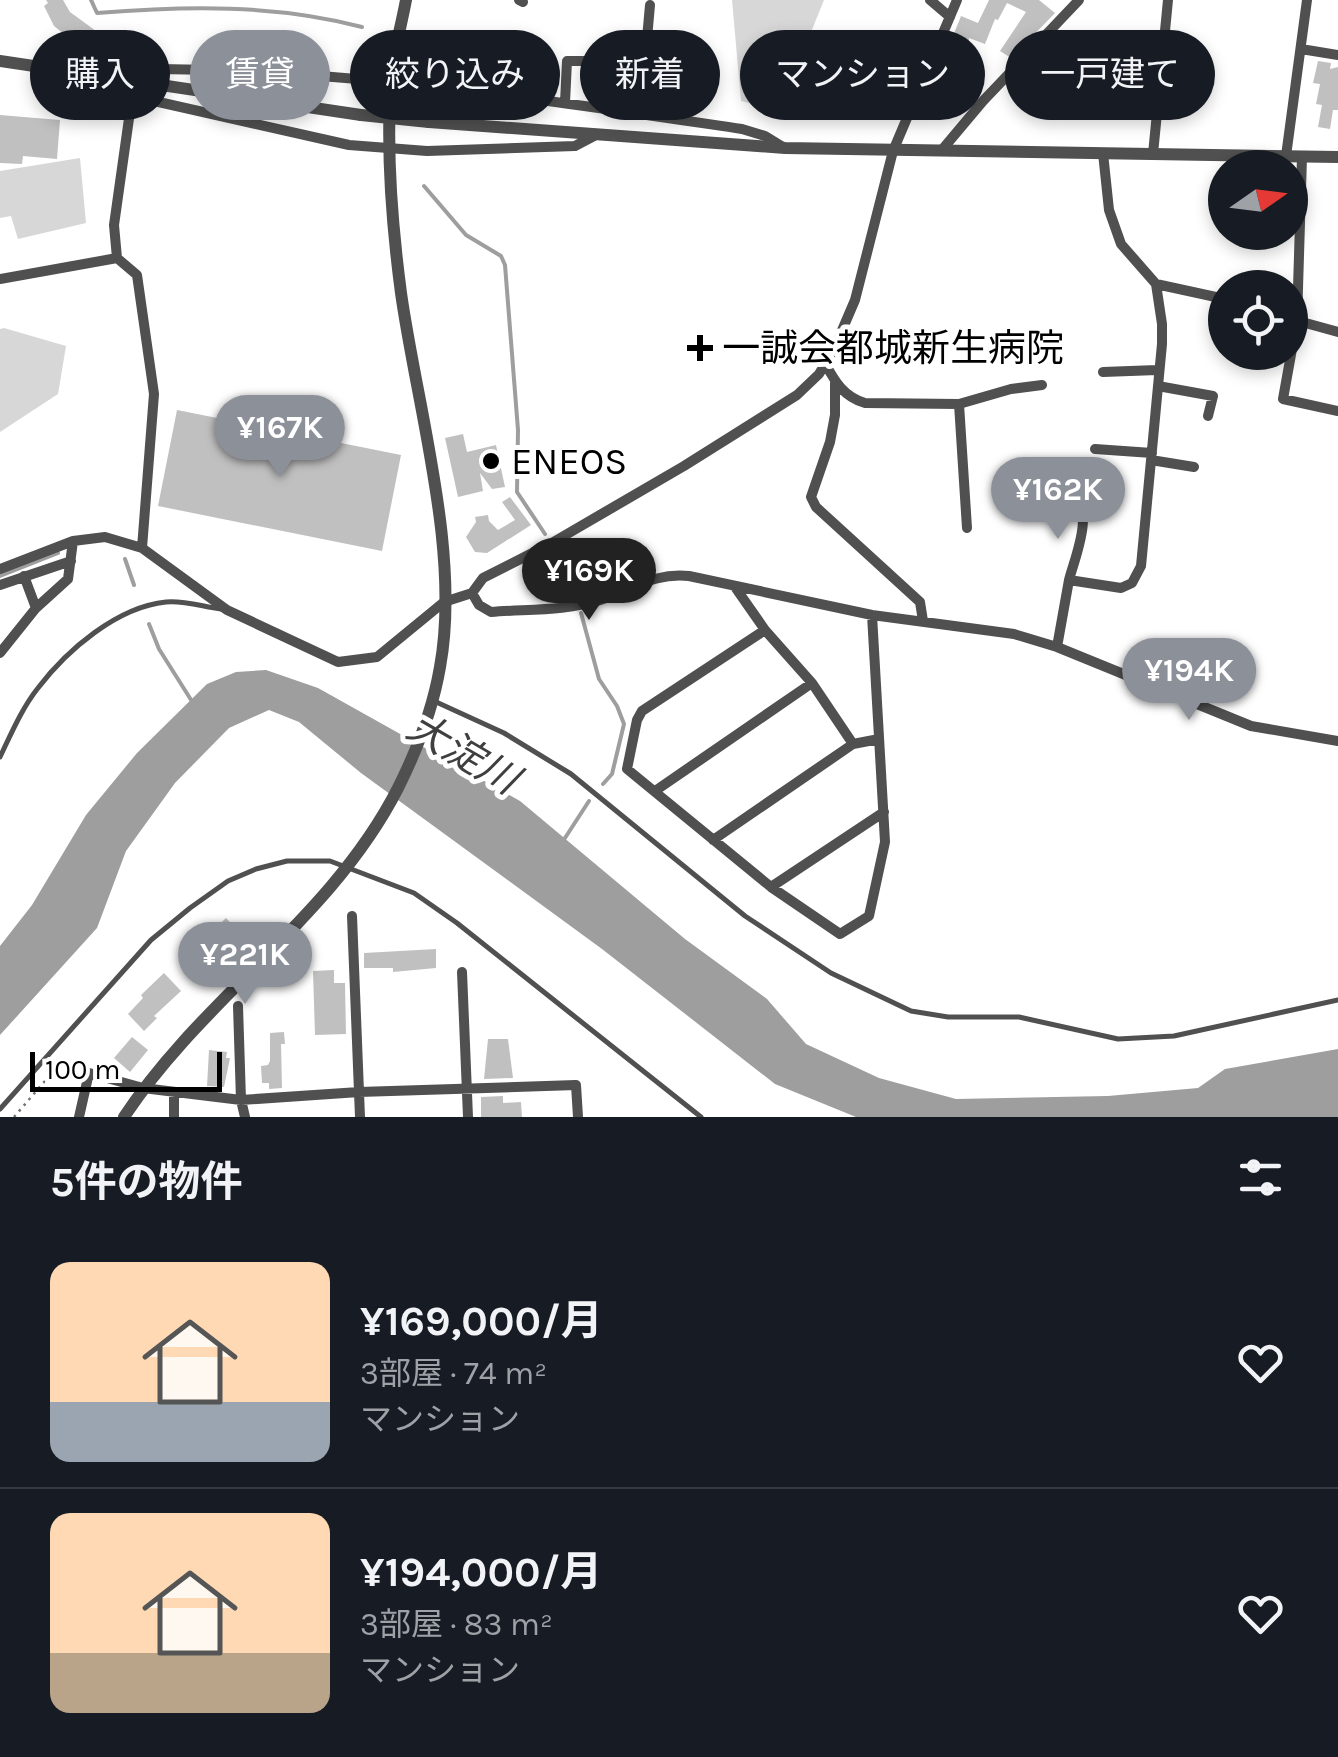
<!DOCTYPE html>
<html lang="ja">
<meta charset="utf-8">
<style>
:root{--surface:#171b24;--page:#242831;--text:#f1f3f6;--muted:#9ea1a6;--line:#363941;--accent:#8c9099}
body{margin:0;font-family:Karla,"Noto Sans JP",sans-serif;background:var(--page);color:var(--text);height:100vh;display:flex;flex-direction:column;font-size:38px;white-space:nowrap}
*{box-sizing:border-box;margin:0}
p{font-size:32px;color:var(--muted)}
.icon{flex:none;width:55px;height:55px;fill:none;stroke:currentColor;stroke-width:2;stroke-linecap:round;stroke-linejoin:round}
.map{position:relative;height:1117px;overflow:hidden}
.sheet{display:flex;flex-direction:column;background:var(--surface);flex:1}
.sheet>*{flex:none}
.banner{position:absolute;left:30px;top:30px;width:1280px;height:90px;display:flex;gap:20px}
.needle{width:65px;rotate:76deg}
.tools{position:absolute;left:1208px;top:150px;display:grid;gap:20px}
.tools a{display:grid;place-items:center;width:100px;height:100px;border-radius:50%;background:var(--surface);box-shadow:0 5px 15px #0003;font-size:50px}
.scale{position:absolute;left:30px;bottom:25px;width:192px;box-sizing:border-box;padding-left:10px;border:5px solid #000;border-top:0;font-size:28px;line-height:35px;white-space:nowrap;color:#000;-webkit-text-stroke:8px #fff;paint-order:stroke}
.price{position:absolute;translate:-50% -85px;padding:0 22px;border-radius:35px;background:var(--accent);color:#fff;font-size:32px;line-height:65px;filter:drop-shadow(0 2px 5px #0008)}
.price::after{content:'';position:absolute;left:50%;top:60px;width:30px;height:22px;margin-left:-15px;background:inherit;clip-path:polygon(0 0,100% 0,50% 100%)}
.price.on{background:#222;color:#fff}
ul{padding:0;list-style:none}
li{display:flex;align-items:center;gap:30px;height:250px;padding:0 50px}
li+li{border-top:2px solid var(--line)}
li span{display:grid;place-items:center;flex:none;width:280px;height:200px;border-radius:20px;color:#555}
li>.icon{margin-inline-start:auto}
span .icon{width:120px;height:120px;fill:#fffc;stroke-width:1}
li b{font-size:42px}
h2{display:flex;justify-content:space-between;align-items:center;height:120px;padding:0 50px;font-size:42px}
.pill{padding:0 35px;border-radius:45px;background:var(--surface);box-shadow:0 5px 15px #0003;font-size:35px;line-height:90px}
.pill.on{background:var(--accent);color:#fff}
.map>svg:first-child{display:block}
.green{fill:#d7d7d7}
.water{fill:#9e9e9e}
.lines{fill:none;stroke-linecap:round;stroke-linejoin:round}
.stream{stroke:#9e9e9e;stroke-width:4}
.building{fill:#c0c0c0}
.path{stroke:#727272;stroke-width:2.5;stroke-dasharray:2.5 5;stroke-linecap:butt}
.service{stroke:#505050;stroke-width:5}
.minor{stroke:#505050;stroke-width:10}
.tertiary{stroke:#505050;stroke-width:12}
.tertiary-bridge{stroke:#505050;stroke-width:12}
.poi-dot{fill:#000;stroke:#fff;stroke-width:4}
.labels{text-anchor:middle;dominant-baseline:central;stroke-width:10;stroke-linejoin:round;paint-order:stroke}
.poi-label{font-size:38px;fill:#000;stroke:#fff;text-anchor:start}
.water-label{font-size:40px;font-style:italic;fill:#3f3f3f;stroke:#fff}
</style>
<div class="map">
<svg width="1338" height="1117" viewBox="0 0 1338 1117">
<rect width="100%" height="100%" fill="#fff"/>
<path class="green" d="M732,0H824L779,111L741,101Z
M80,158L86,223L18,239L11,216L0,218V171Z
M4,328L66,346L58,394L0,432V329Z"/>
<path class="water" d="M266,670L318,688L520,801L685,939L767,999L806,1044L879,1078L956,1099L1108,1096L1198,1088L1225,1069L1338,1049V1117H856L775,1084L602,949L361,773L299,722L269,710L229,728L175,783L126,851L97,928L0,1035V946L32,905L86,815L137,753L207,684L236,672Z"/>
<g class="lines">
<path class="stream" d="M91,0L97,13C186,6 275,4 362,27
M424,186L466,235L501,256L505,265L518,430L517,492L545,534
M557,553L577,595
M125,559L134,585
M0,576L58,553
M581,613L599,679L617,706L624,724L612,774L603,784
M149,624L159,649L193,703
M565,838L589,801"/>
</g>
<path class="building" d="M46,0H63L70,12L96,31L104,30L106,39L120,50L112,51L113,56L83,55L82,48L54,26L44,6L48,3Z
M989,0H1039L1055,13L1011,58L1000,51L1026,12L1007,3L998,20L995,19L985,44L969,38V59H953V36L961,16L978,23Z
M1318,61L1331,63L1330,69L1338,67V110H1333L1330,129L1318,127L1322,105L1316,104L1320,84L1313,83Z
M0,115L60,120L57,159L23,156L22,164L0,163Z
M177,410L401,455L382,551L158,506Z
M463,434L467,452L496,445L505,487L492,489L480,473L483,491L458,497L445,438Z
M510,497L531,525L487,553L475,552L466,537L476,522L475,517L488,515L489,521L498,530L515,520L502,502Z
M226,918L248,941L232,957L235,961L220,975L194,948Z
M436,949V968L393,972V968H364V953Z
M334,970V983H345L346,1034L315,1035L313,971Z
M164,973L181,991L154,1016L157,1018L144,1031L128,1014L143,998L141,995Z
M284,1032L285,1044H281L282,1088L269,1089V1083H262L261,1066L268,1065L270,1061V1033Z
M132,1037L148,1050L130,1072L114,1058Z
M488,1039H508L513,1078L484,1079Z
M209,1050L227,1052L226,1058H230L224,1087L207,1086Z
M503,1096V1103L521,1102L522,1117H481V1097Z"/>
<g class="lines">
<path class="path" d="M14,1117L57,1067L79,1072"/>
<path class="service" d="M434,701L504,733L571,774L745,916L831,973L911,1011L948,1017H1019L1118,1039L1174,1036L1338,1000
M0,757C11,734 22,708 38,688C67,650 117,607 166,602C183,600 204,607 221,609
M0,1109L151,940L190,908L228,881L256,869L287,861H330L414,893L457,923L701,1117"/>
<path class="minor" d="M519,0L523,2
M930,0L950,17
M1301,49L1338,55
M83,70C303,62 525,97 742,129L765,136L783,147
M134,83L114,225L117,258L137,275L154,394L142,548
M132,96L349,145L427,151L575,146L594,136
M565,103L567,61H645L650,5
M941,151L983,101L1079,0
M1153,154L1168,0
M1286,156L1307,0
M1302,157L1297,321L1283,399L1338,411
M0,279L117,258
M1156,284L1225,299
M1291,319L1338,332
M825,363C835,382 844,397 865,403L959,404L1011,389L1042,385
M1103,372L1157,370
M835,383V415L830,442L811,497L816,507L920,602L923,621
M1158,386L1213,396L1208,416
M959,404L967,528
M1095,449L1152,453
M1151,460L1194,467
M1064,493C1099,503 1076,553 1069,580
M0,569L73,541L105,537L142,548L227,610L338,662L377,657L444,602L472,593L483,578L550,544L684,466L797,395L819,374L834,349L855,300L893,151L957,0
M24,576L36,608
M0,585L71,561
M735,587L765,630L812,683L853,744
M472,593L479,605L491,612C527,609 566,611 600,600C632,590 655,572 689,576L872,615L1014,634L1057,647L1251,726L1338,741
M765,630L642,711L637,720L627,769L771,887L840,934L869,916L885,842L872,615
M1057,647L1069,580L1121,588L1132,583L1141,566L1162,344V324L1156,284L1121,244L1109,210L1103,153
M0,653L36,608L68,579L73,541
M655,791L812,683
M713,840L853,744L879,739
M771,887L884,812
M352,916L360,1117
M462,972L468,1117
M238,1006L241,1100L245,1117
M79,1117L89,1073L143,1088L241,1100L359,1092L576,1085L578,1117
M174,1117V1092"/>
<path class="tertiary" d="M0,61L361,115
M429,122L785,148L1338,157
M124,1117C203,997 332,918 398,788C417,750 433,708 440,667C461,553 417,407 401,293C392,225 386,150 391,82C393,54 401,27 406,0"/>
<path class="tertiary-bridge" d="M361,115L429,122"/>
</g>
<g class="poi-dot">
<path d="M695 333h10v10h10v10h-10v10h-10v-10h-10v-10h10z"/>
<circle cx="491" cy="461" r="10"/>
</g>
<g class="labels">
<g class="poi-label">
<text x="722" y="348">一誠会都城新生病院</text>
<text x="511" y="461">ENEOS</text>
</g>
<g class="water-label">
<text transform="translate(463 753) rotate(30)">大淀川</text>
</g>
</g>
</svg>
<div class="tools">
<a><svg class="needle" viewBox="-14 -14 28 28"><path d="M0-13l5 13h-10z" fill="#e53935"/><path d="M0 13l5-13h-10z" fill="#9ea1a6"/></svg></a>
<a><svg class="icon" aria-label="locate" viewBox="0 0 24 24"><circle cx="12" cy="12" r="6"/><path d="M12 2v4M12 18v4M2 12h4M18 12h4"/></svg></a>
</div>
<div class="scale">100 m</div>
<b class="price" style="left:280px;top:480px">¥167K</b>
<b class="price" style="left:1058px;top:542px">¥162K</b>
<b class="price on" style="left:589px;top:623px">¥169K</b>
<b class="price" style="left:1189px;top:723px">¥194K</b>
<b class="price" style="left:245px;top:1007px">¥221K</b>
<div class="banner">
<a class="pill">購入</a>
<a class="pill on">賃貸</a>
<a class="pill">絞り込み</a>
<a class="pill">新着</a>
<a class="pill">マンション</a>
<a class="pill">一戸建て</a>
</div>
</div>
<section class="sheet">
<h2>5件の物件<svg class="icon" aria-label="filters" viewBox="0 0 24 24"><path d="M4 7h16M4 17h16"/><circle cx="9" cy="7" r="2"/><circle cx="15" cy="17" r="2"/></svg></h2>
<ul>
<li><span style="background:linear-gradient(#ffd9b3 70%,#9aa5b1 0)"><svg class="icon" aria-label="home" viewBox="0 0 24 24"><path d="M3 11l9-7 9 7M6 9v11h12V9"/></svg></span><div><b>¥169,000/月</b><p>3部屋 · 74 m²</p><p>マンション</p></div><svg class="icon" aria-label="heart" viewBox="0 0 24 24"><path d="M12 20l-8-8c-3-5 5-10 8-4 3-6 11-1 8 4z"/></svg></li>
<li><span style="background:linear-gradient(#ffd9b3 70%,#b9a48a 0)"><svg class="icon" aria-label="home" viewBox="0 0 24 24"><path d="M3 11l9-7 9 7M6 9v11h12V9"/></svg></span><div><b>¥194,000/月</b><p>3部屋 · 83 m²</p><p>マンション</p></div><svg class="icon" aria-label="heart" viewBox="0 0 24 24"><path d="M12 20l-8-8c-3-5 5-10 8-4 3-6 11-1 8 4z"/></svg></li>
</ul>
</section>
